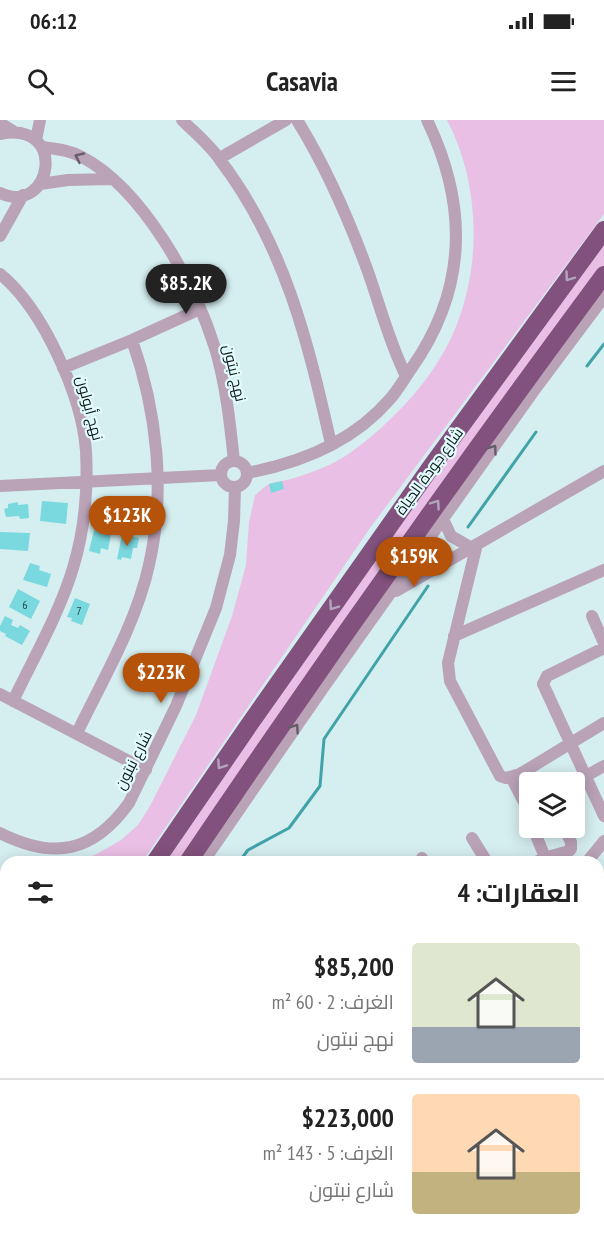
<!DOCTYPE html>
<html lang="ar">
<meta charset="utf-8">
<style>
:root{--surface:#fff;--page:#f6f6f6;--text:#222;--muted:#767676;--line:#e0e0e0;--accent:#b45309}
body{margin:0;font-family:"PT Sans Narrow",Cairo,sans-serif;background:var(--page);color:var(--text);direction:rtl;height:100vh;display:flex;flex-direction:column;font-size:22px;white-space:nowrap}
*{box-sizing:border-box;margin:0}
p{font-size:20px;color:var(--muted)}
.icon{flex:none;width:33px;height:33px;fill:none;stroke:currentColor;stroke-width:2;stroke-linecap:round;stroke-linejoin:round}
.map{position:relative;flex:1;overflow:hidden;direction:ltr}
.details{position:absolute;left:0px;top:736px;width:604px;height:386px;display:flex;flex-direction:column;background:var(--surface);border-radius:18px 18px 0 0;box-shadow:0 3px 15px #0003;direction:rtl}
.details>*{flex:none}
.tools{position:absolute;left:519px;top:652px;display:grid;gap:12px}
.tools a{display:grid;place-items:center;width:66px;height:66px;border-radius:6px;background:var(--surface);box-shadow:0 3px 15px #0003;font-size:30px}
.price{position:absolute;translate:-50% -51px;padding:0 14px;border-radius:21px;background:var(--accent);color:#fff;font-size:20px;line-height:39px;filter:drop-shadow(0 2px 3px #0008)}
.price::after{content:'';position:absolute;left:50%;top:36px;width:18px;height:14px;margin-left:-9px;background:inherit;clip-path:polygon(0 0,100% 0,50% 100%)}
.price.selected{background:#222;color:#fff}
ul{padding:0;list-style:none}
li{display:flex;align-items:center;gap:18px;height:150px;padding:0 24px}
li+li{border-top:2px solid var(--line)}
li span{display:grid;place-items:center;flex:none;width:168px;height:120px;border-radius:6px;color:#555}
li>.icon{margin-inline-start:auto}
span .icon{width:72px;height:72px;fill:#fffc;stroke-width:1}
li b{font-size:26px}
h2{display:flex;justify-content:space-between;align-items:center;height:72px;padding:0 24px;font-size:26px}
.status{display:flex;justify-content:space-between;align-items:center;height:42px;padding:0 30px;background:var(--surface);direction:ltr}
.status svg{height:16px;fill:currentColor}
header{display:flex;justify-content:space-between;align-items:center;height:78px;padding:0 24px;background:var(--surface);font-size:27px;font-weight:600}
.map>svg:first-child{display:block}
.green{fill:#eabfe5}
.lines{fill:none;stroke-linecap:round;stroke-linejoin:round}
.stream{stroke:#41a3a9;stroke-width:3}
.building{fill:#7ad9df}
.minor{stroke:#baa2b7;stroke-width:12}
.major{stroke:#91678d;stroke-width:15}
.highway{stroke:#82517d;stroke-width:18}
.oneway{stroke:#645d68}
.oneway2{stroke:#b2a6bd}
.labels{text-anchor:middle;dominant-baseline:central;stroke-width:4.5;stroke-linejoin:round;paint-order:stroke}
.number-label{font-size:12px;fill:#2a484a}
.street-label{font-size:15px;fill:#0f1819;stroke:#e2fcfd}
</style>
<div class="status"><b>06:12</b><svg viewBox="0 0 49 12"><path d="M0 12V9h3v3zM5 12V6h3v6zM10 12V3h3v9zM15 12V0h3v12zM26 1h20v11H26zM47 4h2v5h-2z"/></svg></div>
<header><svg class="icon" aria-label="menu" viewBox="0 0 24 24"><path d="M4 6h16M4 12h16M4 18h16"/></svg>Casavia<svg class="icon" aria-label="search" viewBox="0 0 24 24"><circle cx="10" cy="10" r="6"/><path d="M15 15l6 6"/></svg></header>
<div class="map">
<svg width="604" height="1121" viewBox="0 0 604 1121">
<rect width="100%" height="100%" fill="#d5eef0"/>
<path class="green" d="M447,0H604V94L370,408L142,742H72L95,735L121,720L138,705L150,686L196,595L232,496L246,445L249,402L255,375C259,372 264,367 269,364C276,361 284,361 291,359C311,353 333,345 350,333C394,301 437,256 457,204C482,140 479,61 447,0Z
M604,121V149L184,742H166L386,420Z"/>
<g class="lines">
<path class="stream" d="M587,246L604,224
M468,407L536,312
M239,742L248,730L289,708L320,666L324,619L428,466
M0,1103L6,1096"/>
</g>
<path class="building" d="M282,361L284,369L271,373L269,364Z
M107,376L116,377L113,401L96,399L99,379Z
M42,381L68,383L66,404L40,401Z
M18,382V385L28,384L29,398L20,399L19,396L6,397L4,389L8,388V384Z
M94,410L111,414L108,430L101,428L100,434L89,431Z
M0,412L30,413L28,431L0,429Z
M122,415L139,418L137,428H133L131,439L122,437L121,440L117,439Z
M30,443L40,446L39,450L51,454L47,467L23,460Z
M18,469L40,481L31,499L9,487Z
M75,478L90,484L82,505L71,501L72,498L67,497Z
M5,496L13,500L11,505L18,508L20,505L30,511L22,525L5,516L6,514L0,511V506Z"/>
<g class="lines">
<path class="minor" d="M182,0C195,13 210,25 220,40C285,125 308,222 331,324
M297,0C326,47 348,97 367,149C380,185 389,222 406,256
M0,3L13,11
M0,14C69,0 52,97 0,73
M36,20L40,0
M42,27C56,29 69,30 82,37C143,69 195,164 215,228C226,265 230,303 234,341
M220,38L286,0
M40,64L68,60L111,59
M0,116L23,75
M0,154C43,189 82,276 86,331C88,369 84,412 73,448C60,492 33,539 13,581
M63,248L132,220L200,189
M221 354a13 13 0 1 1 26 0a13 13 0 1 1-26 0Z
M247,353C300,343 354,321 390,279C398,270 404,259 411,249C467,170 469,87 427,0
M0,366L221,355
M443,399L451,416L470,427
M477,424L448,543L450,561L500,656L506,658L520,654L604,603
M396,471L604,351
M592,496L604,523
M454,516L604,450
M604,528L547,556L543,564L604,696
M0,574L146,650
M77,613C103,559 136,504 149,445C166,371 157,291 132,220
M586,656L604,646
M511,657L526,686
M530,683L526,688L530,699
M533,708L547,742
M0,713C54,740 93,733 129,683L176,586L216,488L230,435L234,401L235,367
M472,718L487,742
M422,738L425,742
M203,742L323,568L533,272L604,177
M536,742L544,738L569,731L571,729V722L564,708
M587,742L604,721
M598,821L604,812
M598,967L604,958
M0,1056L6,1047
M598,1063L604,1059
M0,1071L6,1075
M67,1116L71,1121
M131,1116L133,1121
M216,1116L218,1121
M373,1116L377,1121
M548,1116L551,1121
M12,1121L15,1116
M38,1121L40,1116
M144,1121L151,1116
M267,1121L275,1116
M328,1121L336,1116
M405,1121L406,1116
M473,1121L485,1116"/>
<path class="major" d="M0,827L6,830"/>
<path class="highway" d="M155,742L249,605L431,347L604,110
M188,742C322,544 461,348 604,155
M0,867L6,873
M0,975L6,966
M0,1025L6,1016"/>
</g>
<defs><path id="oneway-chevron" d="M-2-3.5L2.5 0L-2 3.5" fill="none" stroke-width="1.6" stroke-linecap="round" stroke-linejoin="round" transform="scale(1.5)"/></defs>
<g class="oneway">
<use href="#oneway-chevron" transform="translate(79 37) rotate(-155)"/>
<use href="#oneway-chevron" transform="translate(493 329) rotate(-54)"/>
<use href="#oneway-chevron" transform="translate(295 608) rotate(-56)"/>
</g>
<g class="oneway2">
<use href="#oneway-chevron" transform="translate(569 157) rotate(126)"/>
<use href="#oneway-chevron" transform="translate(436 384) rotate(-55)"/>
<use href="#oneway-chevron" transform="translate(333 486) rotate(125)"/>
<use href="#oneway-chevron" transform="translate(221 645) rotate(124)"/>
</g>
<g class="labels">
<g class="number-label">
<text x="25" y="484">6</text>
<text x="79" y="490">7</text>
</g>
<g class="street-label">
<text transform="translate(235 253) rotate(77)">نهج نبتون</text>
<text transform="translate(90 288) rotate(75)">نهج أبولون</text>
<text transform="translate(429 351) rotate(-54)">شارع جودة الحياة</text>
<text transform="translate(133 640) rotate(-63)">شارع نبتون</text>
</g>
</g>
</svg>
<div class="tools">
<a><svg class="icon" aria-label="layers" viewBox="0 0 24 24"><path d="M12 4l9 5-9 5-9-5zM3 14l9 5 9-5"/></svg></a>
</div>
<b class="price selected" style="left:186px;top:195px">$85.2K</b>
<b class="price" style="left:127px;top:427px">$123K</b>
<b class="price" style="left:414px;top:468px">$159K</b>
<b class="price" style="left:161px;top:584px">$223K</b>
<section class="details">
<h2>العقارات: 4<svg class="icon" aria-label="filters" viewBox="0 0 24 24"><path d="M4 7h16M4 17h16"/><circle cx="9" cy="7" r="2"/><circle cx="15" cy="17" r="2"/></svg></h2>
<ul>
<li><span style="background:linear-gradient(#dfe7d0 70%,#9aa5b1 0)"><svg class="icon" aria-label="home" viewBox="0 0 24 24"><path d="M3 11l9-7 9 7M6 9v11h12V9"/></svg></span><div><b>$85,200</b><p>الغرف: 2 · 60 m²</p><p>نهج نبتون</p></div></li>
<li><span style="background:linear-gradient(#ffd9b3 65%,#c2b280 0)"><svg class="icon" aria-label="home" viewBox="0 0 24 24"><path d="M3 11l9-7 9 7M6 9v11h12V9"/></svg></span><div><b>$223,000</b><p>الغرف: 5 · 143 m²</p><p>شارع نبتون</p></div></li>
</ul>
</section>
</div>
